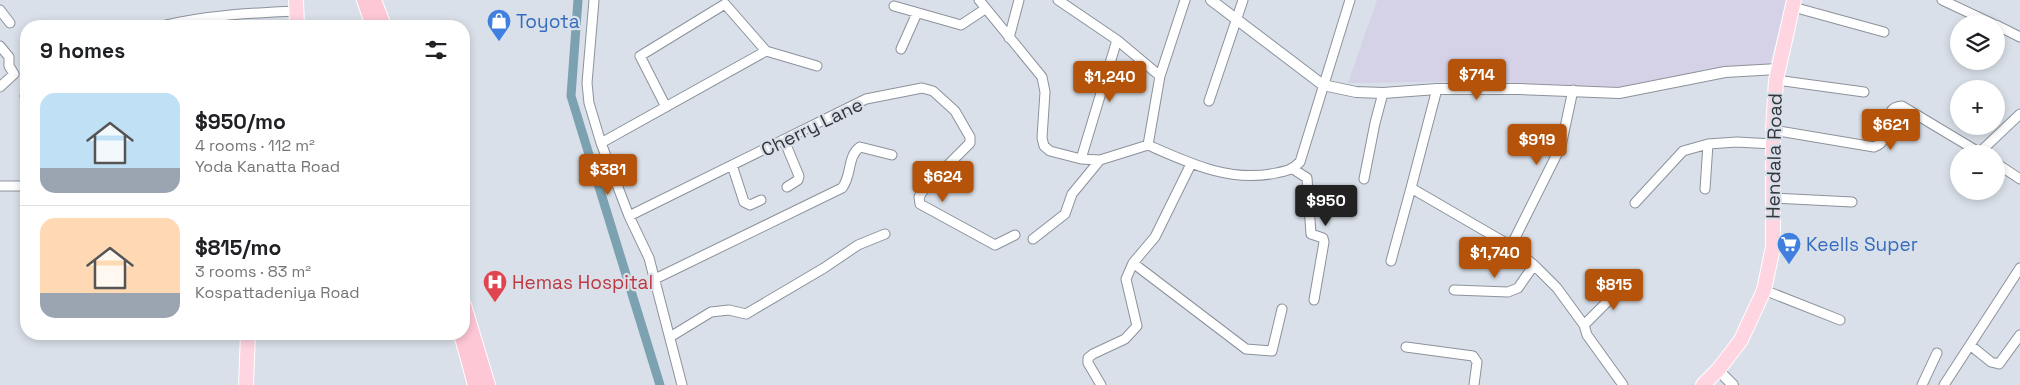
<!DOCTYPE html>
<meta charset="utf-8">
<style>
:root{--surface:#fff;--page:#f6f6f6;--text:#202124;--muted:#757577;--line:#e0e0e0;--accent:#b45309}
body{margin:0;font-family:"Space Grotesk",sans-serif;background:var(--page);color:var(--text);height:100vh;display:flex;flex-direction:column;font-size:19px;white-space:nowrap}
*{box-sizing:border-box;margin:0}
p{font-size:16px;color:var(--muted)}
.icon{flex:none;width:28px;height:28px;fill:none;stroke:currentColor;stroke-width:2;stroke-linecap:round;stroke-linejoin:round}
.map{position:relative;flex:1;overflow:hidden}
.panel{position:absolute;left:20px;top:20px;width:450px;height:320px;display:flex;flex-direction:column;background:var(--surface);border-radius:20px;box-shadow:0 2px 8px #0003}
.panel>*{flex:none}
.buttons{position:absolute;left:1950px;top:15px;display:grid;gap:10px}
.buttons a{display:grid;place-items:center;width:55px;height:55px;border-radius:50%;background:var(--surface);box-shadow:0 2px 8px #0003;font-size:25px}
.price{position:absolute;translate:-50% -42px;padding:0 11px;border-radius:5px;background:var(--accent);color:#fff;font-size:16px;line-height:32px;filter:drop-shadow(0 1px 2px #0008)}
.price::after{content:'';position:absolute;left:50%;top:30px;width:15px;height:11px;margin-left:-8px;background:inherit;clip-path:polygon(0 0,100% 0,50% 100%)}
.price.selected{background:#222;color:#fff}
ul{padding:0;list-style:none}
li{display:flex;align-items:center;gap:15px;height:125px;padding:0 20px}
li+li{border-top:1px solid var(--line)}
li span{display:grid;place-items:center;flex:none;width:140px;height:100px;border-radius:15px;color:#555}
li>.icon{margin-inline-start:auto}
span .icon{width:60px;height:60px;fill:#fffc;stroke-width:1}
li b{font-size:21px}
h2{display:flex;justify-content:space-between;align-items:center;height:60px;padding:0 20px;font-size:21px}
.map>svg:first-child{display:block}
.education{fill:#d5d2e8}
.lines{fill:none;stroke-linecap:round;stroke-linejoin:round}
.canal{stroke:#7ca1b0;stroke-width:9}
.minor-casing{stroke:#8c929b;stroke-width:11}
.tertiary-casing{stroke:#8c929b;stroke-width:12}
.primary-casing{stroke:#fff;stroke-width:16}
.trunk-casing{stroke:#fff;stroke-width:16}
.minor{stroke:#fff;stroke-width:9}
.tertiary{stroke:#fff;stroke-width:10}
.primary{stroke:#fed5e0;stroke-width:14}
.trunk{stroke:#fec7d6;stroke-width:14}
.labels{text-anchor:middle;dominant-baseline:central;stroke-width:4.5;stroke-linejoin:round;paint-order:stroke}
.shop-label{font-size:19px;fill:#366cbe;stroke:#d9e0e9;text-anchor:start}
.street-label{font-size:19px;fill:#33363a;stroke:#d9e0e9}
.health-label{font-size:19px;fill:#be3a42;stroke:#d9e0e9;text-anchor:start}
</style>
<div class="map">
<svg width="2020" height="385" viewBox="0 0 2020 385">
<rect width="100%" height="100%" fill="#d9e0e9"/>
<path class="education" d="M1377,0H1788L1768,69H1705L1659,84L1612,90L1495,81L1348,83Z"/>
<g class="lines">
<path class="canal" d="M578,0L571,96L660,385"/>
<defs>
<path id="minor" d="M594,0L587,83L589,103L601,143L629,216L649,258L682,385
M979,0L1042,77L1045,92L1042,138L1044,146L1050,151L1081,159L1100,160L1148,145C1189,163 1230,183 1276,173C1286,171 1292,170 1300,162L1350,0
M1058,0L1117,40L1160,76
M1942,0L1993,24
M894,6L961,25L985,9
M1793,7L1884,32
M0,10L10,23
M1996,25L2020,37
M161,26C206,15 251,13 297,11
M1009,38L1019,0
M0,46L9,57V66L14,74L0,87
M901,49L917,13
M1776,80L1864,92
M1437,89L1411,188L1511,246L1534,265L1557,288L1584,325L1587,335L1623,385
M25,96L26,98
M1209,101L1243,0
M666,107L640,56L725,4L766,51
M1773,130L1874,147C1897,139 1878,107 1902,106L1982,154
M784,140L799,176L798,180L787,187
M601,143L766,51L817,66
M1148,145L1160,76L1185,0
M1980,152L2020,114
M1081,159L1117,40
M1996,163L2020,179
M732,165L744,202L750,205L761,200
M1293,169L1307,178L1311,234L1323,238L1324,242L1314,300
M1364,179L1375,123L1383,93
M0,186H26
M1705,189L1708,144
M1773,198L1852,202
M1635,203L1683,151L1708,144L1737,142L1773,144
M629,216L866,99L922,88L933,91L955,111L970,137V143L924,189L919,197L920,204L995,245L1015,235
M1033,239L1065,214L1072,194L1100,160
M1511,246L1561,146L1573,90
M1391,261L1411,188
M1133,263L1246,349L1272,351L1282,309
M655,279L842,188C852,176 847,156 860,147L892,155
M1454,290L1508,292L1518,288L1534,265
M1764,290L1840,320
M1584,325L1627,282
M670,337L711,312L729,310L746,314L824,268L858,245L885,234
M1970,345L1991,362L1999,364L2020,335
M1406,347L1473,356L1477,362L1474,385
M1101,385L1088,363V358L1093,354L1125,339L1137,326L1126,279L1133,263L1155,237L1191,164
M1922,385L1937,353
M1944,385L2020,268"/>
<path id="tertiary" d="M1211,0L1323,85L1356,92L1383,93L1437,89H1519L1619,93L1725,72L1778,69
M1718,370L1733,385"/>
<path id="primary" d="M296,0L297,26
M246,385L248,334
M1703,385L1718,370L1741,340L1764,290L1773,247V130L1776,80L1794,0"/>
<path id="trunk" d="M364,0L373,26
M374,0L384,26
M464,305L488,385
M461,334L475,385"/>
</defs>
<use href="#minor" class="minor-casing"/>
<use href="#tertiary" class="tertiary-casing"/>
<use href="#primary" class="primary-casing"/>
<use href="#trunk" class="trunk-casing"/>
<use href="#minor" class="minor"/>
<use href="#tertiary" class="tertiary"/>
<use href="#primary" class="primary"/>
<use href="#trunk" class="trunk"/>
</g>
<defs>
<symbol id="shop-pin" viewBox="-11 -11 22 30"><path d="M0 17L-7.5 6A9.5 9.5 0 1 1 7.5 6Z" fill="#3f7fe0" stroke="#d9e0e9"/><path d="M-5-2.5h2.3a2.7 3.5 0 0 1 5.4 0H5L5.5 6h-11ZM-1.5-2.5h3a1.5 2.3 0 0 0-3 0Z" fill="#fff"/></symbol>
<symbol id="supermarket-pin" viewBox="-11 -11 22 30"><path d="M0 17L-7.5 6A9.5 9.5 0 1 1 7.5 6Z" fill="#3f7fe0" stroke="#d9e0e9"/><path d="M-6-5.5h2.5l.6 2H6L4.5 2H-2.5L-4.4-4H-6ZM-1.5 3.2a1.3 1.3 0 1 0 .1 0ZM3 3.2a1.3 1.3 0 1 0 .1 0Z" fill="#fff"/></symbol>
<symbol id="hospital-pin" viewBox="-11 -11 22 30"><path d="M0 17L-7.5 6A9.5 9.5 0 1 1 7.5 6Z" fill="#e0444e" stroke="#d9e0e9"/><path d="M-5-5h3v3.5h4V-5h3V5h-3V1.5h-4V5h-3Z" fill="#fff"/></symbol>
</defs>
<g fill-rule="evenodd">
<use href="#shop-pin" x="485" y="7" width="28" height="38"/>
<use href="#supermarket-pin" x="1775" y="230" width="28" height="38"/>
<use href="#hospital-pin" x="481" y="268" width="28" height="38"/>
</g>
<g class="labels">
<g class="shop-label">
<text x="516" y="21">Toyota</text>
<text x="1806" y="244">Keells Super</text>
</g>
<g class="street-label">
<text transform="translate(812 127) rotate(-26)">Cherry Lane</text>
<text transform="translate(1774 156) rotate(-89)">Hendala Road</text>
</g>
<g class="health-label">
<text x="512" y="282">Hemas Hospital</text>
</g>
</g>
</svg>
<div class="buttons">
<a><svg class="icon" aria-label="layers" viewBox="0 0 24 24"><path d="M12 4l9 5-9 5-9-5zM3 14l9 5 9-5"/></svg></a>
<a>+</a>
<a>−</a>
</div>
<b class="price" style="left:1477px;top:101px">$714</b>
<b class="price" style="left:1110px;top:103px">$1,240</b>
<b class="price" style="left:1891px;top:151px">$621</b>
<b class="price" style="left:1537px;top:166px">$919</b>
<b class="price" style="left:608px;top:196px">$381</b>
<b class="price" style="left:943px;top:203px">$624</b>
<b class="price selected" style="left:1326px;top:227px">$950</b>
<b class="price" style="left:1495px;top:279px">$1,740</b>
<b class="price" style="left:1614px;top:311px">$815</b>
<section class="panel">
<h2>9 homes<svg class="icon" aria-label="filters" viewBox="0 0 24 24"><path d="M4 7h16M4 17h16"/><circle cx="9" cy="7" r="2"/><circle cx="15" cy="17" r="2"/></svg></h2>
<ul>
<li><span style="background:linear-gradient(#bfe0f5 75%,#9aa5b1 0)"><svg class="icon" aria-label="home" viewBox="0 0 24 24"><path d="M3 11l9-7 9 7M6 9v11h12V9"/></svg></span><div><b>$950/mo</b><p>4 rooms · 112 m²</p><p>Yoda Kanatta Road</p></div></li>
<li><span style="background:linear-gradient(#ffd9b3 75%,#9aa5b1 0)"><svg class="icon" aria-label="home" viewBox="0 0 24 24"><path d="M3 11l9-7 9 7M6 9v11h12V9"/></svg></span><div><b>$815/mo</b><p>3 rooms · 83 m²</p><p>Kospattadeniya Road</p></div></li>
</ul>
</section>
</div>
